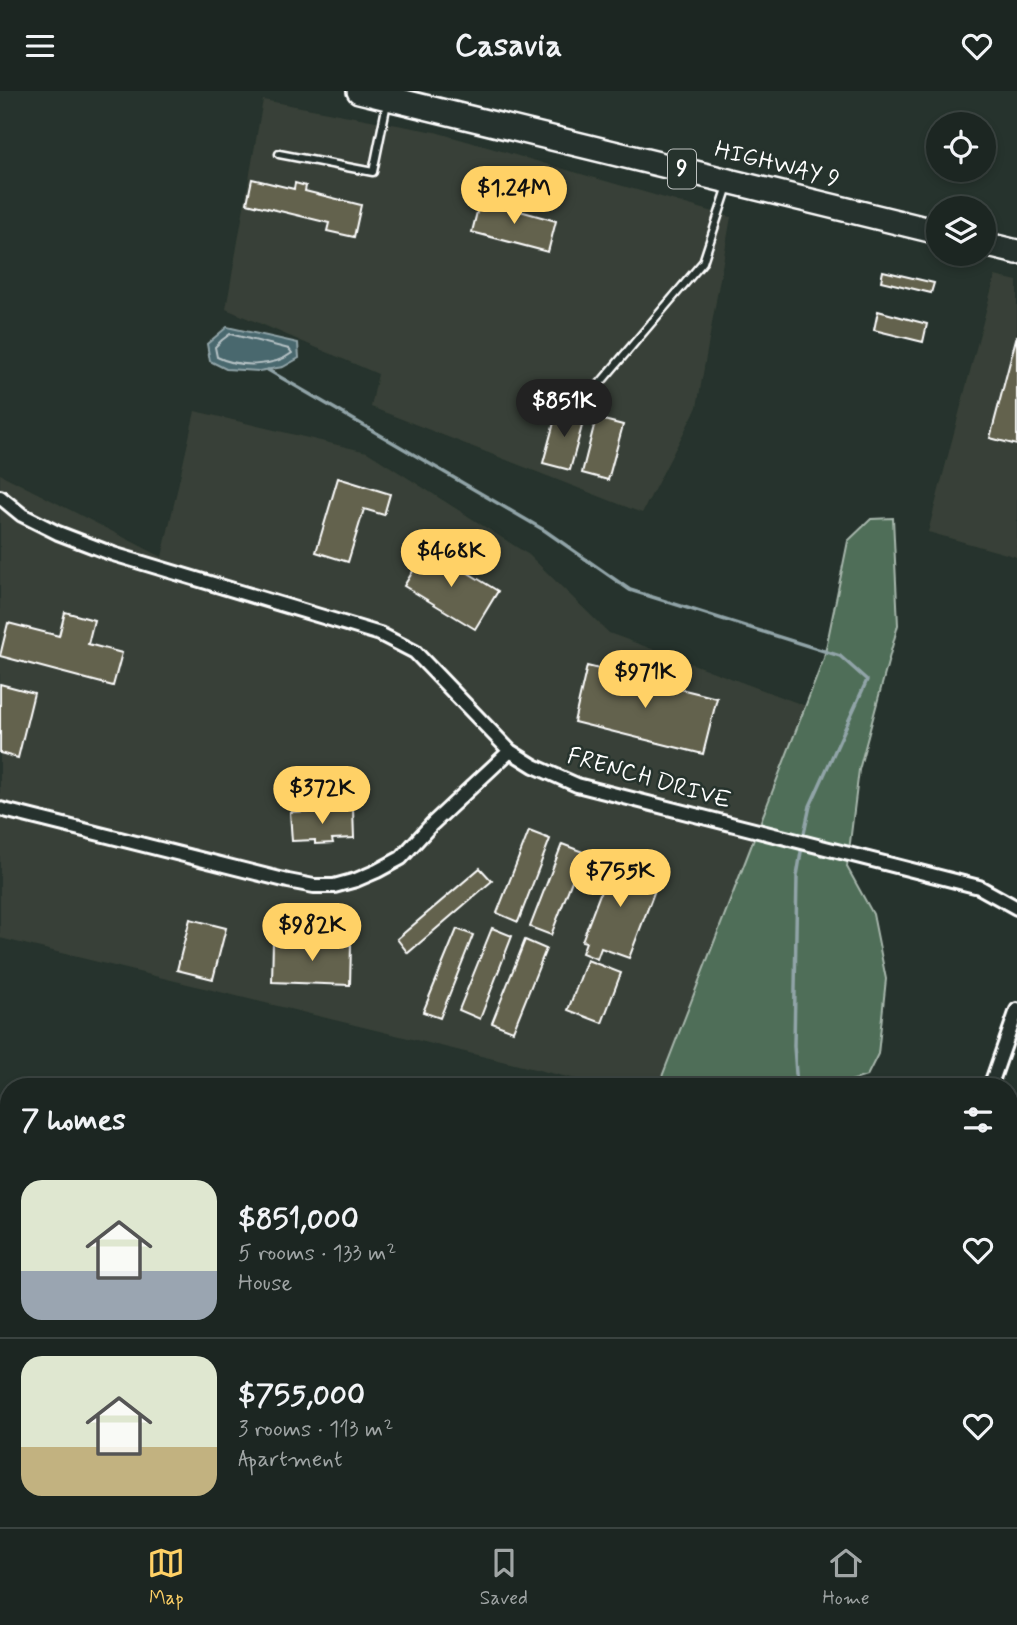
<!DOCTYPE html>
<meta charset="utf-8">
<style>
:root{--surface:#1c2622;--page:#252e2a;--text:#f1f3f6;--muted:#a0a5a5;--line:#3a4340;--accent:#ffd166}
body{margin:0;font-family:Mynerve,sans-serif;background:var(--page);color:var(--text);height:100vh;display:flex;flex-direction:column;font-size:26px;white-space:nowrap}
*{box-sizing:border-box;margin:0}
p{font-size:23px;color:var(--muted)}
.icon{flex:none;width:38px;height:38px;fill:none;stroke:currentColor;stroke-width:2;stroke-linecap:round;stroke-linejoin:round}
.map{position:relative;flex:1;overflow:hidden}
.drawer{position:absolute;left:0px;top:987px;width:1018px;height:450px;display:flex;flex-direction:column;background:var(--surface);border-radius:28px 28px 0 0;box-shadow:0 4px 10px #0003,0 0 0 2px var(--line)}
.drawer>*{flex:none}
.tools{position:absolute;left:926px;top:21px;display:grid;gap:14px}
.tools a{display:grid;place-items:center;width:70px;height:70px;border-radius:50%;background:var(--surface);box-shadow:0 4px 10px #0003,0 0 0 2px var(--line);font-size:35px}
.price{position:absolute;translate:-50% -60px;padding:0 16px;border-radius:24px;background:var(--accent);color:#111;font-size:23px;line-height:46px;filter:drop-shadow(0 2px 4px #0008)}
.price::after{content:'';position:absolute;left:50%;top:42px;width:21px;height:16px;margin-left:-10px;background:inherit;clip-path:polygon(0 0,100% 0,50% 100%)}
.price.on{background:#222;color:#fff}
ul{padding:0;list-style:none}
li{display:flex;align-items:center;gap:21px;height:175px;padding:0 21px}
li+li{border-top:2px solid var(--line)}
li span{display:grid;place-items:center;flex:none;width:196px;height:140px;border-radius:21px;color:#555}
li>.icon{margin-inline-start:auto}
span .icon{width:84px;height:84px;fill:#fffc;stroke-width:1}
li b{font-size:30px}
h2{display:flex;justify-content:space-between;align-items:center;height:84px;padding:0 21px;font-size:30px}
header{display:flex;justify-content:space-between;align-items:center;height:91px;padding:0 21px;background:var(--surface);font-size:32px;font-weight:700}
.menu{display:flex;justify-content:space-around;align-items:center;height:98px;border-top:2px solid var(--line);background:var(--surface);font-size:19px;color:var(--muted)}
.menu a{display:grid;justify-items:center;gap:4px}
.menu .on{color:var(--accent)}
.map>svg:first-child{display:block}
.built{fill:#384137}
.green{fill:#4f6e58;stroke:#a7b6ac;stroke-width:2}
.water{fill:#48676e;stroke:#91a4a8;stroke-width:2}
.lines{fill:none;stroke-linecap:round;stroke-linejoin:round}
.shore{stroke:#b6c2c5;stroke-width:2}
.stream{stroke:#91a4a8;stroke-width:3.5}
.building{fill:#63624d;stroke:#fff;stroke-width:2}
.lane-casing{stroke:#fff;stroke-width:11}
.street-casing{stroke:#fff;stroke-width:18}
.highway-casing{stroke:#fff;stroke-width:28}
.path{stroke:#fff;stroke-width:2;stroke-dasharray:2 5;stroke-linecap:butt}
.lane{stroke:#26332d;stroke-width:6}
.street{stroke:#26332d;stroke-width:12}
.highway{stroke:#26332d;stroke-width:23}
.labels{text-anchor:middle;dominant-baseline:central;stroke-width:5;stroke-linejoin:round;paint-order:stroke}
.shield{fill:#26332d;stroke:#bec2c0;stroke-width:2}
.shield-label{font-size:23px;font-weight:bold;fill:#fff}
.street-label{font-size:24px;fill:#fff;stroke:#26332d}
</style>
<header><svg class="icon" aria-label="menu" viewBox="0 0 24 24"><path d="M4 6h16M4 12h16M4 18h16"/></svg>Casavia<svg class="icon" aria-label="heart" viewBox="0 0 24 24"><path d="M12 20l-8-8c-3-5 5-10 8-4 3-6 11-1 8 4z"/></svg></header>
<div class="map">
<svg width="1017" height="1436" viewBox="0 0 1017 1436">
<rect width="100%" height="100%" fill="#26332d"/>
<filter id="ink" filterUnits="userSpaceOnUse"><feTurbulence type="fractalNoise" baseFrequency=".0143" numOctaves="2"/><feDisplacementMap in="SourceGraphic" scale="14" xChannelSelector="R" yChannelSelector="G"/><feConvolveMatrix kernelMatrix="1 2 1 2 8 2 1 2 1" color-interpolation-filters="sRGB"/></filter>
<g filter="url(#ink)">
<path class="built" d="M263,9L435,41L731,126L697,316L642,422L371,316L378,283L226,218Z
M995,185L1017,190V466L928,441Z
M195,320L367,361L529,464L609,542L806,615L658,996H608L0,847V383L162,466Z"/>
<path class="green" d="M893,427L898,534L859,679L847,776L873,823L886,888L878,963L867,985L841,993L838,996H658L824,567L848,450L871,428Z"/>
<path class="water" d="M227,236L298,252L299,267L283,276L259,280L226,278L210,270L207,253Z
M811,1428H908L906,1436H809Z"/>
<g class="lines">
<path class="shore" d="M230,243L289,258L292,262C273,277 237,276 217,266L215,256L222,249Z"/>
<path class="stream" d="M268,279L544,439L630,499L840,565L867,589L810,715L803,747
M797,996L794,955L797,785L802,755
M723,1436L724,1428"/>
</g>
<path class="building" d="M252,88L294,98L295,92L306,95L305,100L361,114L354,146L327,140L329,132L247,112Z
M480,109L556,130L548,161L472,141Z
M883,180L934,192L931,202L881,190Z
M878,220L927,233L923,251L874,239Z
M1017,244V354L990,347Z
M558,317L585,324L570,379L543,372Z
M596,327L623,334L608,389L582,382Z
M338,387L390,403L384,424L364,418L348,471L316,461Z
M427,457L498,500L475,538L404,495Z
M65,521L94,529L88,553L122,562L113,595L0,565L8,532L59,545Z
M587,575L717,607L703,663L574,631Z
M0,593L34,602L18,667L0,662Z
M353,718L354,747L332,748L333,752L315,753V749L292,750L290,721Z
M529,740L550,748L518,831L497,822Z
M562,753L583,761L551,844L530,836Z
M614,766L661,783L629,867L601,857L597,868L582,862L586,851L582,850Z
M480,777L492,790L408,862L397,848Z
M190,828L226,837L213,888L177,879Z
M492,837L512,845L480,928L459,919Z
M457,838L473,844L440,927L423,921Z
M525,849L546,858L513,940L492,932Z
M273,851L351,854L350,894L272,891Z
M587,869L621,882L602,932L568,919Z"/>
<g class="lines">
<defs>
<path id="lane" d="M279,63L373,81L387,12
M596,297L703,171L728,95"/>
<path id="street" d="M0,406L22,424L58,442L113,463L380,543L415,561L510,660L534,675L577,694L979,796L1017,817
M0,718L288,790L314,795H334L356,789L377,780L401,767L432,733L510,660
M990,996L1017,919
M1010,1313L1017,1315"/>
<path id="highway" d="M359,0L938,141
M984,153L1017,161"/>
</defs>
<use href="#lane" class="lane-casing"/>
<use href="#street" class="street-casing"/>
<use href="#highway" class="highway-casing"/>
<path class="path" d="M794,1436L796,1428"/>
<use href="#lane" class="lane"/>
<use href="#street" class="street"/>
<use href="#highway" class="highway"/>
</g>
</g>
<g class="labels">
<rect class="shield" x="668" y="58.5" width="28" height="39" rx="5"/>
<g class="shield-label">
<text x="682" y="78">9</text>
</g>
<g class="street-label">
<text transform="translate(777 74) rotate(14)">HIGHWAY 9</text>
<text transform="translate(649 688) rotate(16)">FRENCH DRIVE</text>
</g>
</g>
</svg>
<div class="tools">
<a><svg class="icon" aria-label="locate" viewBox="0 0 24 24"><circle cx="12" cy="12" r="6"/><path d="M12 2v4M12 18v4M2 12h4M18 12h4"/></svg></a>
<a><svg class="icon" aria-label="layers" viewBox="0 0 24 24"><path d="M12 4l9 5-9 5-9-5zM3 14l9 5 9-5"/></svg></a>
</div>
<b class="price" style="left:514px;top:135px">$1.24M</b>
<b class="price on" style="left:564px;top:348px">$851K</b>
<b class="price" style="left:451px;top:498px">$468K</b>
<b class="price" style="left:645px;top:619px">$971K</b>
<b class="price" style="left:322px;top:735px">$372K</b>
<b class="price" style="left:620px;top:818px">$755K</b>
<b class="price" style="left:312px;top:872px">$982K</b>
<section class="drawer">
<h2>7 homes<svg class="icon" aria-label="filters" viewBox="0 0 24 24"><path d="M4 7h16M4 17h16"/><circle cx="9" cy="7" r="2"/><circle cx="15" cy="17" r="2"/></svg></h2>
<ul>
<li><span style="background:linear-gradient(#dfe7d0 65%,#9aa5b1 0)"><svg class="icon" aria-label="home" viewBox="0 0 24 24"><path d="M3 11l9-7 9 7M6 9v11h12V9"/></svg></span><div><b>$851,000</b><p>5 rooms · 133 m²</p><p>House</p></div><svg class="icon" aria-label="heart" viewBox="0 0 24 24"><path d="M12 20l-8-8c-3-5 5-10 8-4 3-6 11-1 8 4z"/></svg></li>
<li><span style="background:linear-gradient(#dfe7d0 65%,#c2b280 0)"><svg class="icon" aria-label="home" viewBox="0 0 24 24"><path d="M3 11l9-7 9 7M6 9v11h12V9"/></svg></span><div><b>$755,000</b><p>3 rooms · 113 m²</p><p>Apartment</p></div><svg class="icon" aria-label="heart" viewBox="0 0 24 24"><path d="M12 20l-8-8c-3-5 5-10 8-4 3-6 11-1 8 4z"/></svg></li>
</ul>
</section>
</div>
<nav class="menu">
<a class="on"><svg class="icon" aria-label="map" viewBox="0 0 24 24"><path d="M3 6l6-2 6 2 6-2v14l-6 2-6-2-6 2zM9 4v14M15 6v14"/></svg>Map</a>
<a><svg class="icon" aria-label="saved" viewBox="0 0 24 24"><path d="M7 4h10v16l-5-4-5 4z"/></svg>Saved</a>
<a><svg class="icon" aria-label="home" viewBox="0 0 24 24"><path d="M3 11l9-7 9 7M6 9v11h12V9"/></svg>Home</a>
</nav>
